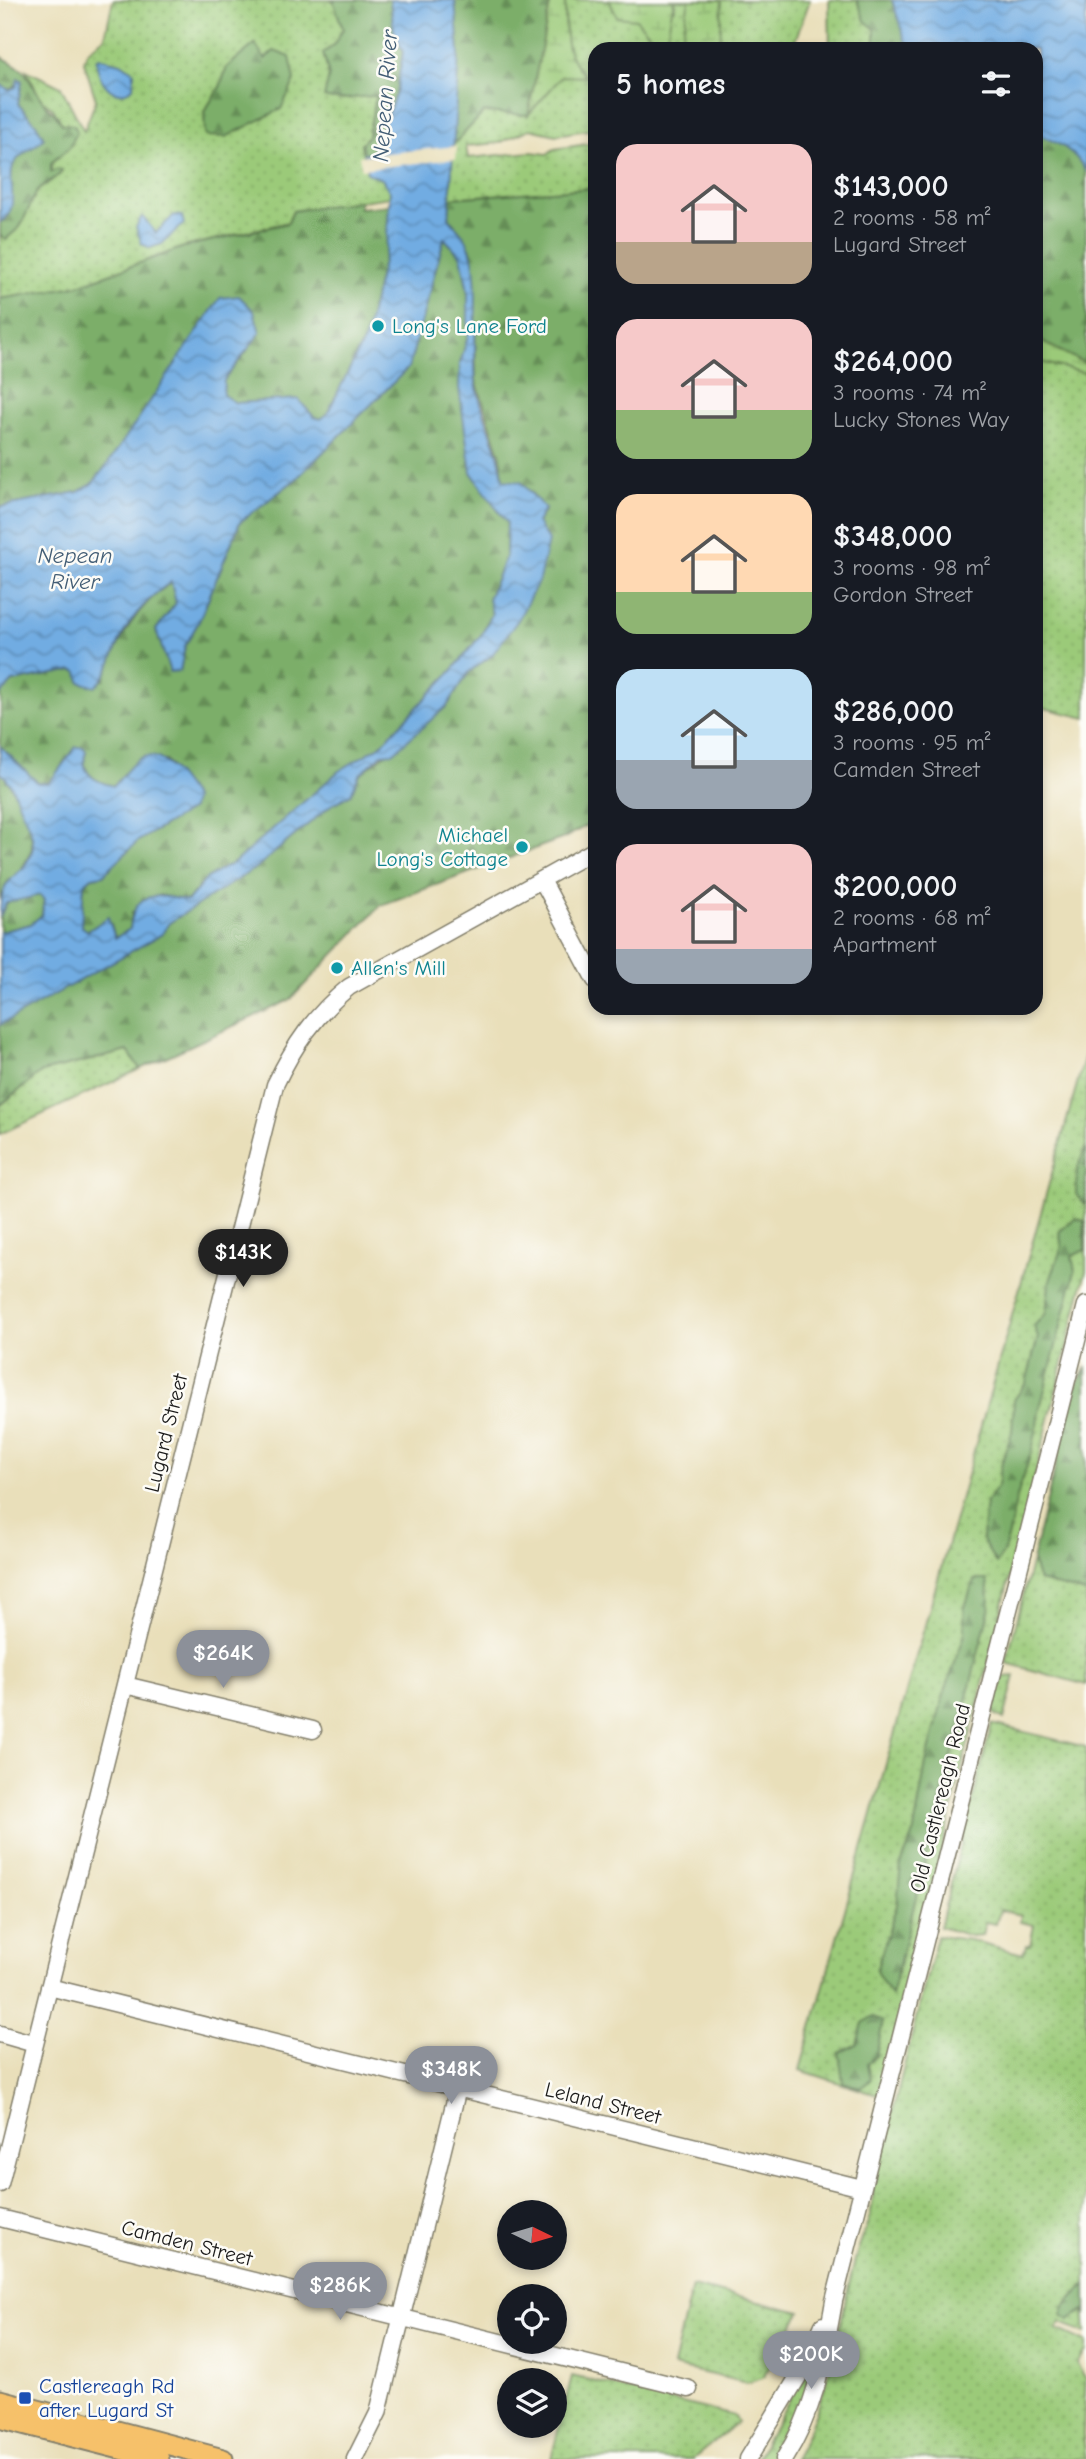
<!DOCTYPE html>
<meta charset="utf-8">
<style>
:root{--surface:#171b24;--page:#20242c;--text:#f1f3f6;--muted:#9ea1a6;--accent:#8c9099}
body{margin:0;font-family:"Comic Neue",sans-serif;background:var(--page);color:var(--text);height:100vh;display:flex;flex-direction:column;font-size:26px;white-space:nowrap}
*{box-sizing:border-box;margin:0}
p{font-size:23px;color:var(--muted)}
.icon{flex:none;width:38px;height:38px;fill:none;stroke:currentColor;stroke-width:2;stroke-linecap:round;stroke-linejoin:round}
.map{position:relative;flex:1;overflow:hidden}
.drawer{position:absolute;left:588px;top:42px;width:455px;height:973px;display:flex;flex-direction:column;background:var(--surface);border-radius:21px;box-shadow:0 4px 10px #0003}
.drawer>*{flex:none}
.needle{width:46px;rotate:95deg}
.fabs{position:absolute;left:497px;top:2200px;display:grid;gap:14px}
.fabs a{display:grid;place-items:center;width:70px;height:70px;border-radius:50%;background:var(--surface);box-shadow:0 4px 10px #0003;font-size:35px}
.price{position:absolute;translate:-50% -60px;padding:0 16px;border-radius:24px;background:var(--accent);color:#fff;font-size:23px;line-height:46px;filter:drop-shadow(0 2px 4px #0008)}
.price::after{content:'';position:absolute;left:50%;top:42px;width:21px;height:16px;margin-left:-10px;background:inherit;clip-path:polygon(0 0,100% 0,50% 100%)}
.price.on{background:#222;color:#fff}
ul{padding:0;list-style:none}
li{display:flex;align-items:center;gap:21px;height:175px;padding:0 28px}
li span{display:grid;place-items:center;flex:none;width:196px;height:140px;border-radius:21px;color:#555}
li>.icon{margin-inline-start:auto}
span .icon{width:84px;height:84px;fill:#fffc;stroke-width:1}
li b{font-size:30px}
h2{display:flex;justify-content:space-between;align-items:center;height:84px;padding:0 28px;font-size:30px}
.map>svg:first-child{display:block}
.grass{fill:url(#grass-dots);stroke:#5c734a;stroke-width:2;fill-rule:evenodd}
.forest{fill:url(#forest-firs);stroke:#4c6542;stroke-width:2}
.wetland{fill:url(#wetland-marsh);stroke:#5c734a;stroke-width:2}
.water{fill:url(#water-waves);stroke:#46647f;stroke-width:2}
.pier{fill:#e9dfba}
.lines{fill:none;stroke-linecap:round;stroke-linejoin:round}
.minor-casing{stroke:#827e6b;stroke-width:19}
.major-casing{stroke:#827e6b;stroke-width:23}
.minor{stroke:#fff;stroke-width:16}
.major{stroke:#f6c16b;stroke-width:19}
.culture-dot{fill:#0f9aa8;stroke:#fdfcf7;stroke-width:2.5}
.transit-dot{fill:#1a4fb4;stroke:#fdfcf7;stroke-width:2.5}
.labels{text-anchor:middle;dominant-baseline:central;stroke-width:5;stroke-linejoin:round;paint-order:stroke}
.culture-label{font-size:21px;fill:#0d838f;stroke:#fdfcf7;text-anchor:start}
.street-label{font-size:21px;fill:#1c1c1c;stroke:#fdfcf7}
.transit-label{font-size:21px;fill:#164399;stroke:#fdfcf7;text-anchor:start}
.water-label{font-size:23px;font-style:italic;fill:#425d75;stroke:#fdfcf7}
</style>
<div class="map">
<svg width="1086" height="2459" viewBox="0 0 1086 2459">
<defs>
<pattern id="grass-dots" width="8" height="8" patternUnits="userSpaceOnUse" patternTransform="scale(1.75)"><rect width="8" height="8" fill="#9bca79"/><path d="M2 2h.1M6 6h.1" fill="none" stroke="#85ad68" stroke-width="1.8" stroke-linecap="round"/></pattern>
<pattern id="forest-firs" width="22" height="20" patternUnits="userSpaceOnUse" patternTransform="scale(1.75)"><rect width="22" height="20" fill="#7cae69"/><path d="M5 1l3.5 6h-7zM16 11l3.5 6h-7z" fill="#658d56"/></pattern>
<pattern id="wetland-marsh" width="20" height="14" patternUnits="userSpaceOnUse" patternTransform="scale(1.75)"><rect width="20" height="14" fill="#9bca79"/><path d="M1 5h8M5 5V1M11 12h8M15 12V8" fill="none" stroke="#85ad68"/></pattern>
<pattern id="water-waves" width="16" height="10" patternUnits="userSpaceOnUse" patternTransform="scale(1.75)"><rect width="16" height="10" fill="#71ace2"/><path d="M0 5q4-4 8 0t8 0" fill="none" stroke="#5c8bb6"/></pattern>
</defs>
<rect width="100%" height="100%" fill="#fdfcf7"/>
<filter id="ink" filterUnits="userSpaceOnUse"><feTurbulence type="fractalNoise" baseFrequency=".0143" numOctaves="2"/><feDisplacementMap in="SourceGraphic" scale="14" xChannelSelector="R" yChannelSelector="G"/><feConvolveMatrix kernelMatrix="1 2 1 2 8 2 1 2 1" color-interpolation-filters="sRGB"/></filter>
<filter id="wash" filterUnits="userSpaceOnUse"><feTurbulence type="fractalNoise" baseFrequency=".00686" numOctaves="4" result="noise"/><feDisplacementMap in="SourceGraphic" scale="28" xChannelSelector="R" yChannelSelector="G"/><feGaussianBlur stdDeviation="1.57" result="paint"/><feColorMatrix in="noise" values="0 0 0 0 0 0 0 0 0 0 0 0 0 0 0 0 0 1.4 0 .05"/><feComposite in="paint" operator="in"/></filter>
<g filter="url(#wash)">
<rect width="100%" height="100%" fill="#e9dfba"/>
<path class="grass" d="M113,0H333L343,29L333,46L323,53L329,76L325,97C342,103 358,95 376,96L368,136L361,144L390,192V197L293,211L288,222L184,247L76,286L0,299V235L6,239L20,227L37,191L60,174L51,173L50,163L67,149L62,124L52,107L42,101L26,70L61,87L84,131L96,100L84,62L87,52L105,37ZM255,44L265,60L204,112L220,87L227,67Z
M565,0H609L617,16L675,9L674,0H810L792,49H595V129L556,135L530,129L499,143L466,146L468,158L531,152L547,154L554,149L595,143V188L450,198L453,145L484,112L528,115L562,76H585C561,51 566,32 565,0Z
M829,0H892L908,49H830Z
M1036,361L1086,373V718L1036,706Z
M128,1051L140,1069L0,1134V1106L42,1072Z
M1086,1052V1271L880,2096L800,2070Z
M1032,1560L1039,1581L1086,1593V1685L1006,1663Z
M1015,1676L1004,1719L993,1713L1003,1677Z
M992,1724L1086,1747V2284L1065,2306L1080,2313L1084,2309L1086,2333L1061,2323L1057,2329L1086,2342V2351L1077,2364L1086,2379L1083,2434L1086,2459H794C830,2399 838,2327 855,2260C861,2235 875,2215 873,2189L937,1936L970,1940L1023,1954L1026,1945H1030L1034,1925L1020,1922L1021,1915L1000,1910L996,1924L985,1922L982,1935L971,1936L940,1927Z
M692,2286L801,2312L763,2378L747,2383L673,2366Z
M809,2365L818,2369L811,2393L779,2459H756Z
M572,2376L735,2416L738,2422L693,2459H551Z"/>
<path class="forest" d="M333,0H390L394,31L403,52L396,93L372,152L363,154L361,144L368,136L376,96C358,95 342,103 324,97L329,76L323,53L333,46L343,29Z
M455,0H551L528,115L484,112L453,145L459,52Z
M857,0H1011L1033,49H870L875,41V29L865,21Z
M255,44L265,59L274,51L290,57L295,80L281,109L226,137L205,136L204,112L220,87L227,67Z
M0,56C33,74 22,71 41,99C47,108 55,112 62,124L74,125L77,131L70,147L51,163V172L58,169L62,170L60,174L37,191L20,227L6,239L0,235V222L6,219L12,168L17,159L44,138L36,124L18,104L21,81L9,90L0,84Z
M1036,113L1086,127V364L1042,342L1036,319Z
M595,188V821L564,838L381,905L290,1000L140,1069L128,1051L42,1072L0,1105V1025L162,934L169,923L257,867L331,805L351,794L359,775L447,706L469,672L492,655L537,522L545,510L530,491L503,480L501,457L476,380L475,289L466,239L449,218L450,198Z
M359,201L360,208L390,205L386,249L365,338L327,414L321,419L314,417L298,399L236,403L223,395L224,380L247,351L107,465L91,485L78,492L0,507V299L76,286L184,247L288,223L293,211Z
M444,238L461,256L468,291V336L460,364L471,472L507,523L506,556L488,599L492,614L482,634L451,672L380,746L339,771L235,862L207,878L187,901L159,895L132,912L130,929L115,938L111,924L84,931L80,926L84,884L92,877L103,875L138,841L167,824L194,798L166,761L138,759L114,786C95,782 79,772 86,751L76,747L49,783H38L0,746L1,693L13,682L73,670L104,680C118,640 136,606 172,582L176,603L156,630L170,671H180L185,646L199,621L240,522L296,479L409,367Z
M0,772C13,782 37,836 31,851C26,866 10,884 0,897Z
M32,895H40L44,899L42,915L31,924L0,932V917L6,903Z
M1086,1146V1202L1084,1204L1076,1194L1077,1170Z
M1075,1218L1084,1221L1085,1250L1072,1256L1075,1271L1038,1416C1036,1445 1025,1469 1017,1497C1011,1518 1010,1547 996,1564L982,1539L986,1502L998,1485L1002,1462L1012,1432L1014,1400L1026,1383L1038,1337L1034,1326L1046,1313L1049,1284L1062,1246L1059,1232Z
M1086,1367V1593L1039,1581L1032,1560L1075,1388Z
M974,1580H987L990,1607L891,1996L876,1971L897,1905L901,1864L913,1836L926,1763L944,1694L965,1634L964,1610Z
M873,2016L883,2022L876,2056L867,2064L870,2080L861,2088L843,2082L839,2053L857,2044L863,2023Z
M1086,2284V2315L1084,2310L1069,2320L1062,2315L1065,2306Z"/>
<path class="wetland" d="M551,0H565C566,34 561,51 586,77L562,76L528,115Z
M609,0H674L667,36L652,37L636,19L617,17Z
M689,0H722L720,49H680Z
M1036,319L1042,342L1086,364V373L1036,361Z"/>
<path class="water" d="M390,0H455L459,52L449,218C454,226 461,231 466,239C484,272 471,345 476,382C481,416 500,446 503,480L521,482L545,509L537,522L548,541L539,580L518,620L492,655L469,672L447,706L393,753L382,754L359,775L351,794L331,805L257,867L169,923L162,934L0,1025V932L31,924L42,915L44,900L40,895L6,903L0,917C0,870 22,882 32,851C36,837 26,821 21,809C14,794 13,783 0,772V746L38,783H49L76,747H83L86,751C79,772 94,782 114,786C121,778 128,768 136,761C160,742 182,782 194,798L192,809L138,841L103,875L92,877L84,884L81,926L88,931L108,917L115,938L130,929C134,889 156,894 188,901L207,878L235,862L339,771L380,746L451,672L482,634L492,614L488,599L506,556L507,523L471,472L459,388L460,364L468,336V291L461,256L444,238L409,367L296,479L240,522L199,621L185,646L180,671L170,672L156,630L176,603L171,582C152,595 134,614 123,634C113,652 110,675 95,687L80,682L78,672L73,670L13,682L0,695V507L78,492L91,485L107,465L220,298L239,296L254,311L260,333L224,380L223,395L236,403L298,399L314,417L321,419L327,414L365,338L386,249L390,192L382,179L367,173L363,154L373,152L396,93L403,52L394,31Z
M892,0H1086V172C1075,150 1059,143 1036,134V49H908Z
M99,58L121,63L134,72L133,88C111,104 98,78 96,60Z
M18,78L22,81L18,104L36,124L44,138C35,149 14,155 12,170C9,187 20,211 0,222V84L9,90L16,87Z
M174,215L182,216L184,224L162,244L150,248L142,244L136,227L142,216L156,233Z"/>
<path class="pier" d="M457,146L456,159L362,169L359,156Z"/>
</g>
<g filter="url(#ink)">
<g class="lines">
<defs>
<path id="minor" d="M542,880L595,980
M125,1685L313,1730
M49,1987L862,2188
M0,2034L35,2044
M0,2184L275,1085C294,1045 315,1015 349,987L595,850
M0,2218L689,2389
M355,2459L378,2413L458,2088
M748,2459L807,2362L823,2325
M784,2459C816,2409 824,2357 834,2301L1086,1305"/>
<path id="major" d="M0,2400L223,2459
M0,2418L159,2459"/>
</defs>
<use href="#minor" class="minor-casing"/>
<use href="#major" class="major-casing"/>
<use href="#minor" class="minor"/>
<use href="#major" class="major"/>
</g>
</g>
<g class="culture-dot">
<circle cx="378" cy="326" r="7"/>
<circle cx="522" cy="847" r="7"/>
<circle cx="337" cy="968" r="7"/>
</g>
<rect class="transit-dot" x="18" y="2391" width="14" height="14" rx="3.5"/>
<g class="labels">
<g class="culture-label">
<text x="392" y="326">Long's Lane Ford</text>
<text x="508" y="835" text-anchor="end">Michael<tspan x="508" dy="24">Long's Cottage</tspan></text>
<text x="351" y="968">Allen's Mill</text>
</g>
<g class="street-label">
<text transform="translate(166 1433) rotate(-76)">Lugard Street</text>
<text transform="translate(940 1798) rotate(-76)">Old Castlereagh Road</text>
<text transform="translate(603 2103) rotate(14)">Leland Street</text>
<text transform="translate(187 2243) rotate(14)">Camden Street</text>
</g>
<g class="transit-label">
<text x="39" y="2386">Castlereagh Rd<tspan x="39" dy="24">after Lugard St</tspan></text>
</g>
<g class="water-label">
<text transform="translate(385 96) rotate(-86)">Nepean River</text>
<text x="75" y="555">Nepean<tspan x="75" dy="26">River</tspan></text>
</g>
</g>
</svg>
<div class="fabs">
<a><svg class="needle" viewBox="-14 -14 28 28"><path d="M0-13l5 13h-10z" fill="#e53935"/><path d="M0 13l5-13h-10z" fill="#9ea1a6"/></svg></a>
<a><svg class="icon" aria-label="locate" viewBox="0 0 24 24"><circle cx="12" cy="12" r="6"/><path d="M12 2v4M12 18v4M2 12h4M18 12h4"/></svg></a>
<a><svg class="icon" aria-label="layers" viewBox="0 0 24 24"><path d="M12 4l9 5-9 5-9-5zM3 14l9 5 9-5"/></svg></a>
</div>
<b class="price on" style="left:243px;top:1289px">$143K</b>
<b class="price" style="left:223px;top:1690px">$264K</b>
<b class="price" style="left:451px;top:2106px">$348K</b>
<b class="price" style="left:340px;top:2322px">$286K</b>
<b class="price" style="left:811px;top:2391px">$200K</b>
<section class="drawer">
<h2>5 homes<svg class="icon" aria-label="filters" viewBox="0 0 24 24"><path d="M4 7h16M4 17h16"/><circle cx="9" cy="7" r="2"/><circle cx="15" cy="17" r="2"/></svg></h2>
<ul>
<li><span style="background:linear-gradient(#f6c9c9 70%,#b9a48a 0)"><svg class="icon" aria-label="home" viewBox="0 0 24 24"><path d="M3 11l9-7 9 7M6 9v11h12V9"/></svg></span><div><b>$143,000</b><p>2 rooms · 58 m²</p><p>Lugard Street</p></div></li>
<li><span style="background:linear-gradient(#f6c9c9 65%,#8fb573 0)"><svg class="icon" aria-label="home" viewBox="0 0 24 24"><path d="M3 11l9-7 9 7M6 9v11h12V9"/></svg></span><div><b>$264,000</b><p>3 rooms · 74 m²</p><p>Lucky Stones Way</p></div></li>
<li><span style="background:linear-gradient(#ffd9b3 70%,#8fb573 0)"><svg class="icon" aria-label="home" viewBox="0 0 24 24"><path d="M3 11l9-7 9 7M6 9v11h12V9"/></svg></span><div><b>$348,000</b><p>3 rooms · 98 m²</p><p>Gordon Street</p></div></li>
<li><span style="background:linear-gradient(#bfe0f5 65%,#9aa5b1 0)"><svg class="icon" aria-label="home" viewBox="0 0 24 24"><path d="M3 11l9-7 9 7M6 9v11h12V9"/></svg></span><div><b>$286,000</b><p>3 rooms · 95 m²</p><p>Camden Street</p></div></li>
<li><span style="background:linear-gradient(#f6c9c9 75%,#9aa5b1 0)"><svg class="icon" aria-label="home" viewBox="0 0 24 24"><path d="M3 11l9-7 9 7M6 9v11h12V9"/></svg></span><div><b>$200,000</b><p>2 rooms · 68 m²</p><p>Apartment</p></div></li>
</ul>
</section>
</div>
